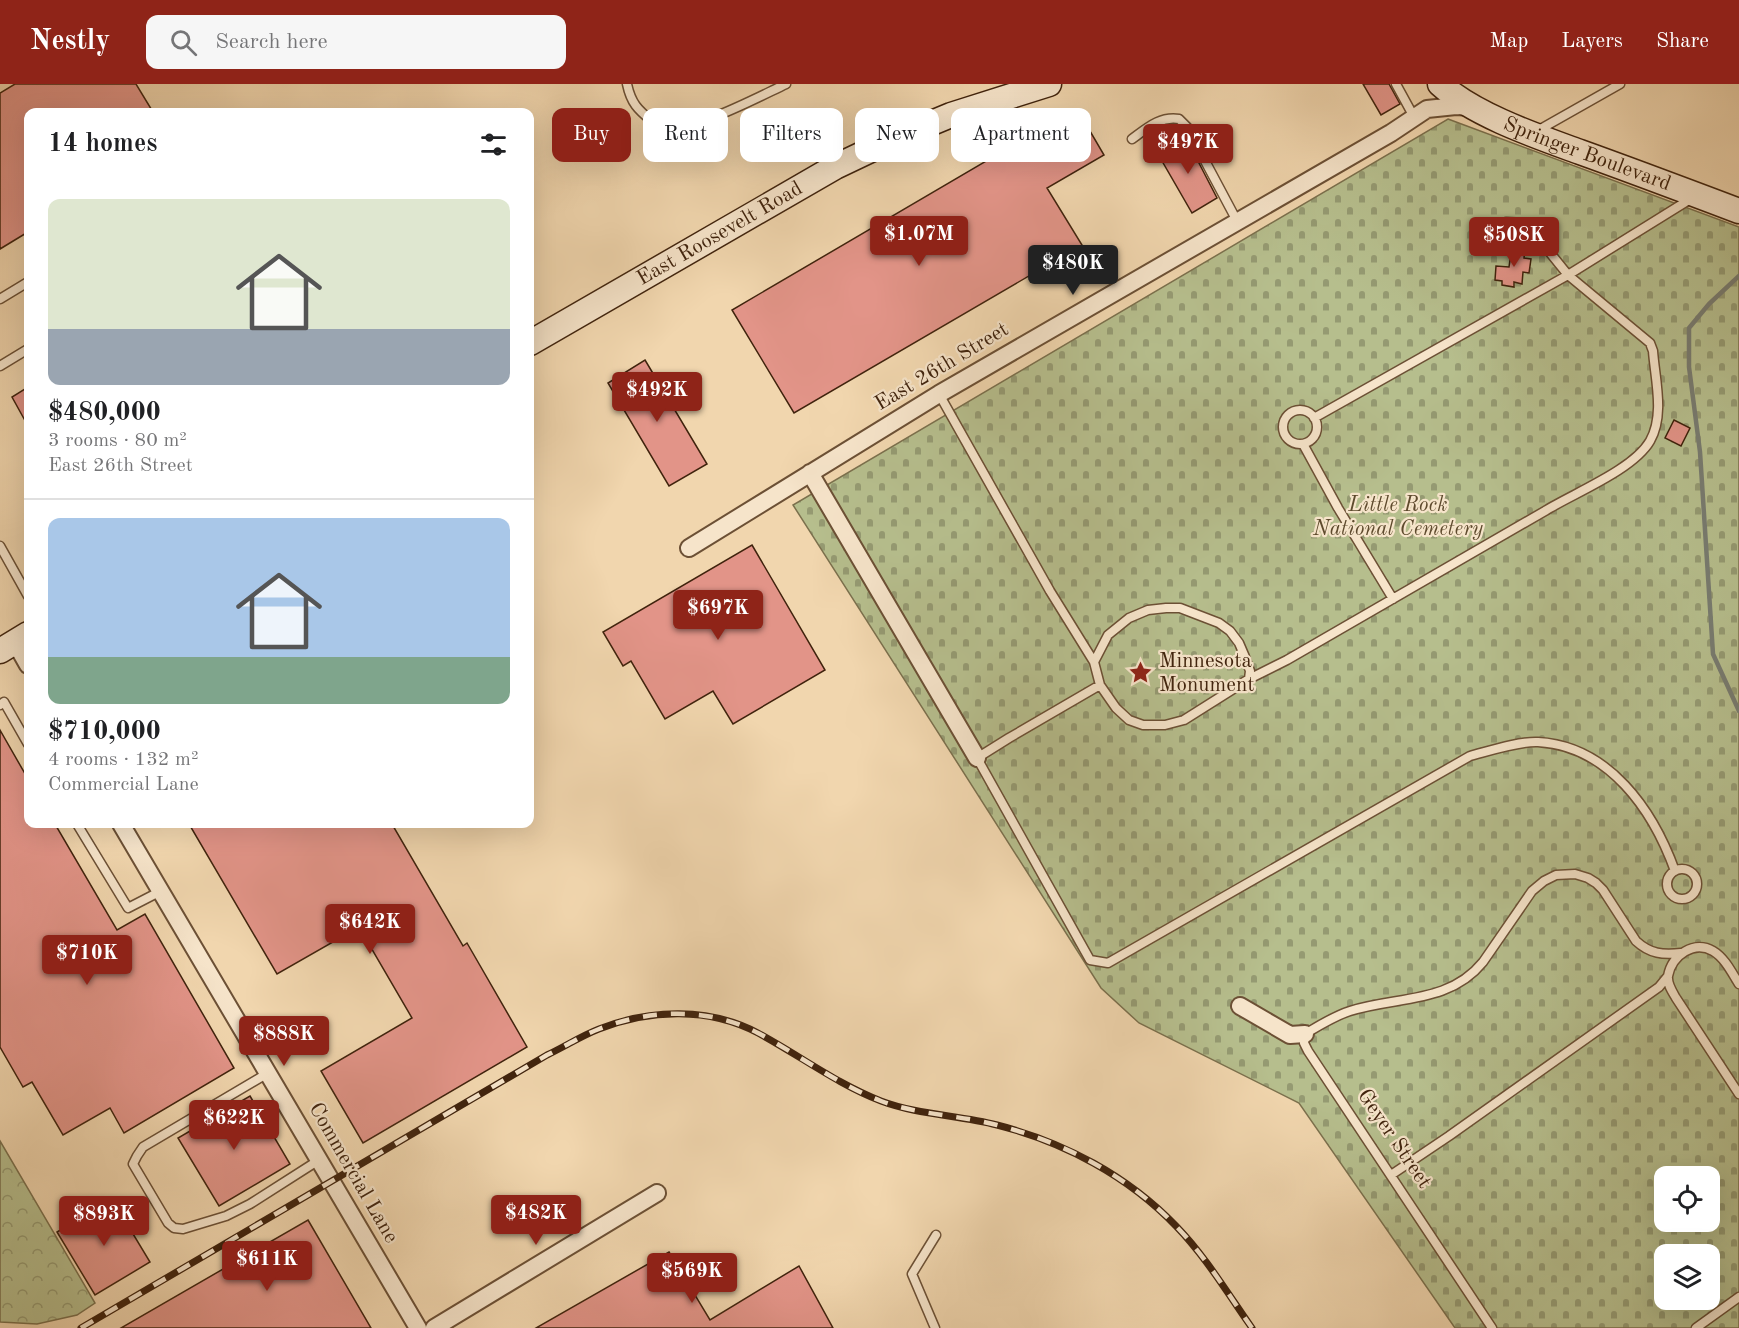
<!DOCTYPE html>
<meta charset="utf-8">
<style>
:root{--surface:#fff;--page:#f6f6f6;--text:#202124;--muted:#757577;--line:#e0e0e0;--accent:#8f2418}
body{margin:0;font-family:"Old Standard TT",serif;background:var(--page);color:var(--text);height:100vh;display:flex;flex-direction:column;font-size:22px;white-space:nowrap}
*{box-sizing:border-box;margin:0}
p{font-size:20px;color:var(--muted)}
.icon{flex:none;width:33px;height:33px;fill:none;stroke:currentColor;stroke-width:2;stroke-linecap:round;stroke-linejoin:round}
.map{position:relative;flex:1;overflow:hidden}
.sheet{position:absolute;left:24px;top:24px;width:510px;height:720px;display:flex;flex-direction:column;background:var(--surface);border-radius:12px;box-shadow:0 6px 24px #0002}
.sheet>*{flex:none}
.hud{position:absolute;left:552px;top:24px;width:570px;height:54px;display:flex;gap:12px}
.buttons{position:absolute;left:1654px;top:1082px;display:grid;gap:12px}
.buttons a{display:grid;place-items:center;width:66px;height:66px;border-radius:12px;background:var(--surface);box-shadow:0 6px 24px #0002;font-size:30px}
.price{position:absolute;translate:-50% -51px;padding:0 14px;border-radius:6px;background:var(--accent);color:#fff;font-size:20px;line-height:39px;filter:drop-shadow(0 2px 3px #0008)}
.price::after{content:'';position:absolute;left:50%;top:36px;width:18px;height:14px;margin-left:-9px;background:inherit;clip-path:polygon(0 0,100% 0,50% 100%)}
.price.current{background:#222;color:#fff}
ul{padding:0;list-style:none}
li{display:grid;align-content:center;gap:12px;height:318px;padding:0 24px}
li+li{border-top:2px solid var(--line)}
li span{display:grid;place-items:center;height:186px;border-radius:12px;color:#555}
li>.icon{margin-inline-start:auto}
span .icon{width:108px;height:108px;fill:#fffc;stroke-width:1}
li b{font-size:26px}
h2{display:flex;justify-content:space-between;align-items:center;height:72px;padding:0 24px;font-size:26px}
.tag{padding:0 21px;border-radius:12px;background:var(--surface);box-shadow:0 6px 24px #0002;font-size:21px;line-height:54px}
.tag.current{background:var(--accent);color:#fff}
header{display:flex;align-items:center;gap:36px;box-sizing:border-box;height:84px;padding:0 30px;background:var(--accent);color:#fff}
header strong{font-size:28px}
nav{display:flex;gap:33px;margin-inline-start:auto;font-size:21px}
.search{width:420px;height:54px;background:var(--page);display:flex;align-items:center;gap:15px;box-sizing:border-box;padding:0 21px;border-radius:12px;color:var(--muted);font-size:22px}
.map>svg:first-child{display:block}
.forest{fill:url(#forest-crowns);stroke:#7b704d;stroke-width:1.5}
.cemetery{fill:url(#cemetery-stones);stroke:#7b704d;stroke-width:1.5;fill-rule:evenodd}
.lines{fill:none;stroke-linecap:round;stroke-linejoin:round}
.stream{stroke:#787c71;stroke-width:4.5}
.building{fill:#e29488;stroke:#40230d;stroke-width:1.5}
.lane-casing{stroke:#6c5035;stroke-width:11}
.street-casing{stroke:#6c5035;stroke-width:20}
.secondary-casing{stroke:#40230d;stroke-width:27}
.lane{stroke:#f6e4ca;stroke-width:8}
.street{stroke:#f6e4ca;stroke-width:16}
.secondary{stroke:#f6e4ca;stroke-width:24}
.rail-casing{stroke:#40230d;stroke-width:7}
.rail{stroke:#f6e4ca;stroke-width:4.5;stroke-dasharray:14;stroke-linecap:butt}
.labels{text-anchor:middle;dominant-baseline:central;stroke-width:4.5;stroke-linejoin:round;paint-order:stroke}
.street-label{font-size:21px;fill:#40230d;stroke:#f6e4ca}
.park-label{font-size:21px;font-style:italic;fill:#5e4a2d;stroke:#f6e4ca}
.poi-label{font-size:21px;fill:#40230d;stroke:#f6e4ca;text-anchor:start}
</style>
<header>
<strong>Nestly</strong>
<div class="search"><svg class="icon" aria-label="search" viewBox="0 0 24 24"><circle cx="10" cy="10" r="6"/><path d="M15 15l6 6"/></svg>Search here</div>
<nav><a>Map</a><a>Layers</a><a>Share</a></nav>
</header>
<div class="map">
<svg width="1739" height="1244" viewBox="0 0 1739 1244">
<defs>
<pattern id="forest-crowns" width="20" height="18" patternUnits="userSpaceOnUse" patternTransform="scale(1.5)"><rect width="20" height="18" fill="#b6be8d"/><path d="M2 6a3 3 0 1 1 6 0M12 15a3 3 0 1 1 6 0" fill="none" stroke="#959a72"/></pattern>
<pattern id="cemetery-stones" width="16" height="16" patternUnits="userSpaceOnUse" patternTransform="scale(1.5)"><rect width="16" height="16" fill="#b6be8d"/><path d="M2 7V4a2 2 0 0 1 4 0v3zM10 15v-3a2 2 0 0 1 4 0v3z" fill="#959a72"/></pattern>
</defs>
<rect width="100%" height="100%" fill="#f1d6ae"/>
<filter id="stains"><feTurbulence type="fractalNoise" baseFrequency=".00333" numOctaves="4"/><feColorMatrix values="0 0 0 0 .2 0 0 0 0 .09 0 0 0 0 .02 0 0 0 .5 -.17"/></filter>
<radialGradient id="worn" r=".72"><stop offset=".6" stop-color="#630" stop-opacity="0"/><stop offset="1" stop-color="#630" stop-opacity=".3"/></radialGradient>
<path class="forest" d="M0,1057L95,1219L77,1231L37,1240L0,1238Z"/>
<path class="cemetery" d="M1448,35L1739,143V1244H1455L1299,1019L1139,939L1101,904L793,421ZM1665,1092H1710V1137H1665ZM1665,1170H1710V1215H1665Z"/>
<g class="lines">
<path class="stream" d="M1739,192L1709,220L1689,244V283L1700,368L1713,570L1739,627"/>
</g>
<path class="building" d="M15,0H136L153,28H28V148L0,165V9Z
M1363,0H1389L1400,20L1381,31Z
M1080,30L1104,71L1047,104L1082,161L794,329L732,226L1058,35Z
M1186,54L1217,114L1192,129L1158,70Z
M1512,162L1525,164L1524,174L1531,175L1529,189L1523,188L1522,200L1514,198V203L1502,201V197L1495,196L1496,182L1509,183Z
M645,276L707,380L669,402L608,299Z
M28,303V342L12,313Z
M1674,336L1690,344L1681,362L1665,354Z
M752,461L825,586L733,640L713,607L665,635L631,577L623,582L603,548Z
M0,646L28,695V740H55L117,846L145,830L234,984L124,1049L110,1024L63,1051L32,998L23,1003L0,963Z
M189,740H392L463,862L467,859L527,963L363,1059L321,987L412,934L359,843L277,890Z
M250,1012L290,1080L219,1122L178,1054Z
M112,1115L150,1178L95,1211L57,1148Z
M308,1136L371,1244H121Z
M669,1168L710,1236L799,1182L833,1244H536Z"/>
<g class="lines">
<defs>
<path id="lane" d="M627,0C631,19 638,26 652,37C655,39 657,42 660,43C686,52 760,12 786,0
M1396,0L1414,33
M1537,47L1620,0
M1132,55C1147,44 1160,32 1179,35L1187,43L1237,137
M0,215L28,198
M0,282L28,265
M939,310L1050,507L1094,578
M1283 343a17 17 0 1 1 34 0a17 17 0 1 1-34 0Z
M1314,334L1568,191L1692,114
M1303,360L1338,424L1393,515
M0,462L28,512
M1249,595L1250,587L1245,573L1239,559L1230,547L1219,539L1180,524H1166L1148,526L1129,534L1108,551L1094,578L1100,601L1116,624L1129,636L1143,641H1165L1184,636L1249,595L1287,576C1373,526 1459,476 1545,427C1574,409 1633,386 1650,357C1665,331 1655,295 1653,267L1650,259L1568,191L1526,139L1506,138L1486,152
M1100,601L1009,654L977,674L1090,876L1108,879L1470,672C1489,667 1519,657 1538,658C1609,662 1653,726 1675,787
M0,621L4,618L28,660
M77,740L128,824L161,807
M1667 800a15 15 0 1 1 30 0a15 15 0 1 1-30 0Z
M1739,900C1732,889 1725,874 1713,867C1694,856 1672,871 1668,892C1667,900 1672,907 1676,914L1739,1010
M268,989L143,1063L137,1072L133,1080L168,1139L174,1144L183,1145L226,1132L250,1120L319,1076
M1391,1091L1449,1052L1659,903L1668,892
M935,1244L912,1190L936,1151
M1492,1244L1308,967L1304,959L1305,950C1320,941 1334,932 1350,927C1397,912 1449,920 1483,878L1532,807L1544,797L1556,791L1575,790L1588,794L1596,799L1603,806L1636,857C1650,870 1663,871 1681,869
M1696,1244L1739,1213"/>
<path id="street" d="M810,389L977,674
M689,464L939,310L1391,49L1427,25L1456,22L1471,23
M15,558L28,581
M121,740L418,1244
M1240,922L1290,951L1305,950
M434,1244L657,1109"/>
<g id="secondary">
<path id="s1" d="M1440,0C1474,31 1536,52 1580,68C1633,87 1686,107 1739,127"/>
<path id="s2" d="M530,259L835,83L898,53L951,31L1049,0"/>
<path d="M0,567L28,550"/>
</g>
</defs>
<use href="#lane" class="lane-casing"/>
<use href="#street" class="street-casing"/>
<use href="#secondary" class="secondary-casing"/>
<use href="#lane" class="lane"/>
<use href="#street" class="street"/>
<use href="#secondary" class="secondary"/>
<defs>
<path id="rail" d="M81,1244L547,971C564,963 581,952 599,945C650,925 709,923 758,949C799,971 837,1000 881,1017C918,1031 959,1031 997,1041C1064,1058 1128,1092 1176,1142C1206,1173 1228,1210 1252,1244"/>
</defs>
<use href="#rail" class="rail-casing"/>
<use href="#rail" class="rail"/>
</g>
<defs>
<symbol id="sight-bare" viewBox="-9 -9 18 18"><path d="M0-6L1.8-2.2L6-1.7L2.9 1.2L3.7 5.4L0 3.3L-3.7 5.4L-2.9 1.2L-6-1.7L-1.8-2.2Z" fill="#8f2418" stroke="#f6e4ca" stroke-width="2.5" paint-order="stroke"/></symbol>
</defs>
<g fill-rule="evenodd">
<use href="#sight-bare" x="1124" y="572" width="33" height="33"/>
</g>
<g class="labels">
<g class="street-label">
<text stroke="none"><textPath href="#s1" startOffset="164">Springer Boulevard</textPath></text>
<text stroke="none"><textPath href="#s2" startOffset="219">East Roosevelt Road</textPath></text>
<text transform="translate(942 283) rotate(-31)">East 26th Street</text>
<text transform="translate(1394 1055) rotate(56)">Geyer Street</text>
<text transform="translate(353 1089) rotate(60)">Commercial Lane</text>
</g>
<g class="park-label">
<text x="1398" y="421">Little Rock<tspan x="1398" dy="24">National Cemetery</tspan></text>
</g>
<g class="poi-label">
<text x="1159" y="577">Minnesota<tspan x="1159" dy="24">Monument</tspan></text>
</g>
</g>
<rect width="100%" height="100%" filter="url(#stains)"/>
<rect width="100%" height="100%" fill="url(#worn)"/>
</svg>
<div class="buttons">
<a><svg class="icon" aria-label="locate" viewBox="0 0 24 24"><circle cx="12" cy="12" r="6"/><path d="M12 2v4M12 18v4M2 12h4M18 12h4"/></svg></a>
<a><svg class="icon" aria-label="layers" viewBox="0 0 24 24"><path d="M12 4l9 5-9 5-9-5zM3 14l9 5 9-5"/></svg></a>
</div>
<b class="price" style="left:1188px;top:91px">$497K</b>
<b class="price" style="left:919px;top:183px">$1.07M</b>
<b class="price" style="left:1514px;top:184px">$508K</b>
<b class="price current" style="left:1073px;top:212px">$480K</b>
<b class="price" style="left:657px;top:339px">$492K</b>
<b class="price" style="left:718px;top:557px">$697K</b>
<b class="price" style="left:370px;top:871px">$642K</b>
<b class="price" style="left:87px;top:902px">$710K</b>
<b class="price" style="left:284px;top:983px">$888K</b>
<b class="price" style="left:234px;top:1067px">$622K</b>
<b class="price" style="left:536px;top:1162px">$482K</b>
<b class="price" style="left:104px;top:1163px">$893K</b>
<b class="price" style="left:267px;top:1208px">$611K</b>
<b class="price" style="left:692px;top:1220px">$569K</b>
<div class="hud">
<a class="tag current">Buy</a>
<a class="tag">Rent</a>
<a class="tag">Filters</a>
<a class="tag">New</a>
<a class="tag">Apartment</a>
</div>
<section class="sheet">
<h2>14 homes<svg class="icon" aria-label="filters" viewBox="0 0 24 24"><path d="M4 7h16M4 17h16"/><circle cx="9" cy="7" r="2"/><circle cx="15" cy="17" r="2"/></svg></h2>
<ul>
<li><span style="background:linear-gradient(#dfe7d0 70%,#9aa5b1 0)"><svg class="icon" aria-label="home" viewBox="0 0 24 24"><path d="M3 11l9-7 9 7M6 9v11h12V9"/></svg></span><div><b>$480,000</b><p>3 rooms · 80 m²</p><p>East 26th Street</p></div></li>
<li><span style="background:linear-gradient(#a9c7e8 75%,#7fa58c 0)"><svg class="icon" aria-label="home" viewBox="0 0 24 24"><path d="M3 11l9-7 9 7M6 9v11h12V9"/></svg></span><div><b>$710,000</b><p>4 rooms · 132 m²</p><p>Commercial Lane</p></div></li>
</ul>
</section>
</div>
